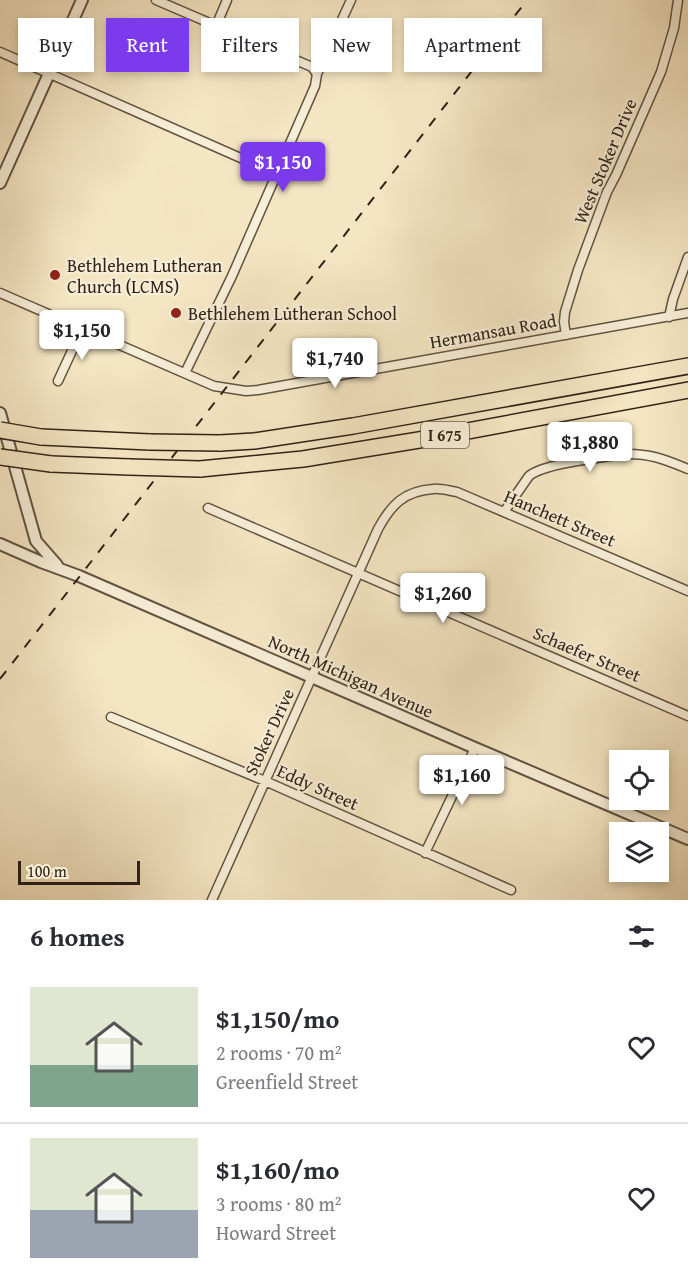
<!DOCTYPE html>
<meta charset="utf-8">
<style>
:root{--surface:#fff;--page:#f2f2f3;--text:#2b2b33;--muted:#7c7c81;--line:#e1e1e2;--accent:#7c3aed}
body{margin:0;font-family:"Gentium Book Plus",serif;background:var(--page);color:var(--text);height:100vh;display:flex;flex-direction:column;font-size:22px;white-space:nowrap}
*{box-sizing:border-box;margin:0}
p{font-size:20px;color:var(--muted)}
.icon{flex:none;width:33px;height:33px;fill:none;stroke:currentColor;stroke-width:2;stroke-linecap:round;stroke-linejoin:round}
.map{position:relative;height:900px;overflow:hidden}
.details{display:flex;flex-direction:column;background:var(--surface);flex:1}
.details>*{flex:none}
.hud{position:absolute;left:18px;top:18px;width:652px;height:54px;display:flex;gap:12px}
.tools{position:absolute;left:609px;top:750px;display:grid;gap:12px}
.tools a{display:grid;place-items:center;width:60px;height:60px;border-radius:0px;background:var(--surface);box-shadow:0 3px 9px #0003;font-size:30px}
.scale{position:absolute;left:18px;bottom:15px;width:122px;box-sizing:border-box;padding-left:6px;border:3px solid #312217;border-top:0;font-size:16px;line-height:21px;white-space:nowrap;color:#312217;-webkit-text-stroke:4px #f8efd8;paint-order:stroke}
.price{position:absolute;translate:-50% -51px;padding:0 14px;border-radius:6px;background:#fff;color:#222;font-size:20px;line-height:39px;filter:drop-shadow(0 2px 3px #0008)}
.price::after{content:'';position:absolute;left:50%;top:36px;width:18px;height:14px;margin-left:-9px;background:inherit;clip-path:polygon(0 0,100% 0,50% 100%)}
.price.on{background:var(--accent);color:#fff}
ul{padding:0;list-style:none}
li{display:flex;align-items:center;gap:18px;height:150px;padding:0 30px}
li+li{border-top:2px solid var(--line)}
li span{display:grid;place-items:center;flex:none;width:168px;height:120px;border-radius:0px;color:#555}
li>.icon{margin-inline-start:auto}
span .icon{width:72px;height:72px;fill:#fffc;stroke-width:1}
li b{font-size:26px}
h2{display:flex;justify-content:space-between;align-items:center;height:72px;padding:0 30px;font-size:26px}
.pill{padding:0 21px;border-radius:0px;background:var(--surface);box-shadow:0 3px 9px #0003;font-size:21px;line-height:54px}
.pill.on{background:var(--accent);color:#fff}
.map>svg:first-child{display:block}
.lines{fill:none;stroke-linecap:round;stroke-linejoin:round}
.minor-casing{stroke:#625342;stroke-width:11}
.tertiary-casing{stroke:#625342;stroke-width:14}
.motorway-casing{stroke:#312217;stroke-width:18}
.minor{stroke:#f8efd8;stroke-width:8}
.tertiary{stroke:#f8efd8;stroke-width:10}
.motorway{stroke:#f5e6c3;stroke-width:15}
.rail{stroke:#312217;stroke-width:2;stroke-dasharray:10 10;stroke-linecap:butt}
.motorway-bridge-casing{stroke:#312217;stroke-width:18;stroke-linecap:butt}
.motorway-bridge{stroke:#f5e6c3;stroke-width:15}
.poi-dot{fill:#8f2418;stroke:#f8efd8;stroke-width:2}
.labels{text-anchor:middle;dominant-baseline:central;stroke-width:4.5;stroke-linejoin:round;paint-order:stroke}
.shield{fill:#f8efd8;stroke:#6d6051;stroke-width:1.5}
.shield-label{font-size:16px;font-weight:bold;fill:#312217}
.street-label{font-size:18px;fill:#312217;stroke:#f8efd8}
.poi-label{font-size:18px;fill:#312217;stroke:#f8efd8;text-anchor:start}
</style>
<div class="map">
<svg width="688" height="900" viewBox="0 0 688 900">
<rect width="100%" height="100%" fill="#f5e6c3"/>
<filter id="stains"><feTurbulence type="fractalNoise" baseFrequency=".00333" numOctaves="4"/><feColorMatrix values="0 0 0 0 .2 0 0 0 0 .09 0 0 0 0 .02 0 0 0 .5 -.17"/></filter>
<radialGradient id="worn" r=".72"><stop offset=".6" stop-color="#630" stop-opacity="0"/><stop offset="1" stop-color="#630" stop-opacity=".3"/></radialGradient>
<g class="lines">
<defs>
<path id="minor" d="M156,0L312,67L317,74
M216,26L227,0
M0,52L277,174
M0,293L214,386L246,391L258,390L688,313
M669,317L673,299L688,257
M566,335L564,322L565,312L578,270L607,192L616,175L661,72L674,28L678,0
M185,373L232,276L315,86L317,74L351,0
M58,381L82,329
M208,508L688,716
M504,512L529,476C545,463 600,458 623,454C649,453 664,459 688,469
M111,717L265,781L511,890
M425,853L475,748
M212,900L378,529C391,505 404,491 433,489C441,488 450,491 457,492L688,591"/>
<path id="tertiary" d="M0,183L82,0
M0,413L36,541L57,565
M0,544L41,562L79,576L475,748L688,839"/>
<path id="motorway" d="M41,437L150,442
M220,443L254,441L353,426L688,366
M51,464L129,467
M200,469L303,459L419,440L688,390"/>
</defs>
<use href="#minor" class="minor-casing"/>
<use href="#tertiary" class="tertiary-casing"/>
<use href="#motorway" class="motorway-casing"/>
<use href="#minor" class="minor"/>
<use href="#tertiary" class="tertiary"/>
<use href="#motorway" class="motorway"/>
<path class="rail" d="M0,679L527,0"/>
<defs>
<path id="motorway-bridge" d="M0,430L41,437
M150,442L220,443
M0,457L51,464
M129,467L200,469"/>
</defs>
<use href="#motorway-bridge" class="motorway-bridge-casing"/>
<use href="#motorway-bridge" class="motorway-bridge"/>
</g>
<g class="poi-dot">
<circle cx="55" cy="275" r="6"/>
<circle cx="176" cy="313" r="6"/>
</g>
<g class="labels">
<rect class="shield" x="421" y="422" width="48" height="26" rx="4.5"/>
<g class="shield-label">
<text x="445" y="435">I 675</text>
</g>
<g class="street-label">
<text transform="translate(605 161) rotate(-67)">West Stoker Drive</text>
<text transform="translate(493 331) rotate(-10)">Hermansau Road</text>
<text transform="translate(560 518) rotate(23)">Hanchett Street</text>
<text transform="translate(587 654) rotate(23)">Schaefer Street</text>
<text transform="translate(351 676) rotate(24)">North Michigan Avenue</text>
<text transform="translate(269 732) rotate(-65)">Stoker Drive</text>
<text transform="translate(318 787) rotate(24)">Eddy Street</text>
</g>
<g class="poi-label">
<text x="67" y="265">Bethlehem Lutheran<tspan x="67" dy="21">Church (LCMS)</tspan></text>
<text x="188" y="313">Bethlehem Lutheran School</text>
</g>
</g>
<rect width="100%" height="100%" filter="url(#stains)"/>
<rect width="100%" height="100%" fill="url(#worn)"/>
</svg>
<div class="tools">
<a><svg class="icon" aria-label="locate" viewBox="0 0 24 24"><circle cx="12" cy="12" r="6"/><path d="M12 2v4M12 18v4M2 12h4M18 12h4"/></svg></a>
<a><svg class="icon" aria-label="layers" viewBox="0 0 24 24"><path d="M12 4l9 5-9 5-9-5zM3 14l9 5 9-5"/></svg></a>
</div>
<div class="scale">100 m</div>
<b class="price on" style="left:283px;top:193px">$1,150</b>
<b class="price" style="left:82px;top:361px">$1,150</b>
<b class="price" style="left:335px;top:389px">$1,740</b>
<b class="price" style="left:590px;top:473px">$1,880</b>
<b class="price" style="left:443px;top:624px">$1,260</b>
<b class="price" style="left:462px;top:806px">$1,160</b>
<div class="hud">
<a class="pill">Buy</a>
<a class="pill on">Rent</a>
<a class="pill">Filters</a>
<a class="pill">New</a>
<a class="pill">Apartment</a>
</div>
</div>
<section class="details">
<h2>6 homes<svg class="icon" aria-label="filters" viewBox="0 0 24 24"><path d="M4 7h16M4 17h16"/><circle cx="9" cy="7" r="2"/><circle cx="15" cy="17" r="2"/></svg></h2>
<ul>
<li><span style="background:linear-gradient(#dfe7d0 65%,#7fa58c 0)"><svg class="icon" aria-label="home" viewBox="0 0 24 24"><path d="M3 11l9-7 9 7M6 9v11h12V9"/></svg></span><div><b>$1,150/mo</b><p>2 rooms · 70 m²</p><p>Greenfield Street</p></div><svg class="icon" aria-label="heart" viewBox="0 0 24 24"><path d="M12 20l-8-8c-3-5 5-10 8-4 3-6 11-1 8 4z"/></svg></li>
<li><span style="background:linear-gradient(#dfe7d0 60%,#9aa5b1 0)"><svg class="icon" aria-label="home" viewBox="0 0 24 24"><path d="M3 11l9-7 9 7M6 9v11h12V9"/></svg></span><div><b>$1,160/mo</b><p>3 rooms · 80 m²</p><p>Howard Street</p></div><svg class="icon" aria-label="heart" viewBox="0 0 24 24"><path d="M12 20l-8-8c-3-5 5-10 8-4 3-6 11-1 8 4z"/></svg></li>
</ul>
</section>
